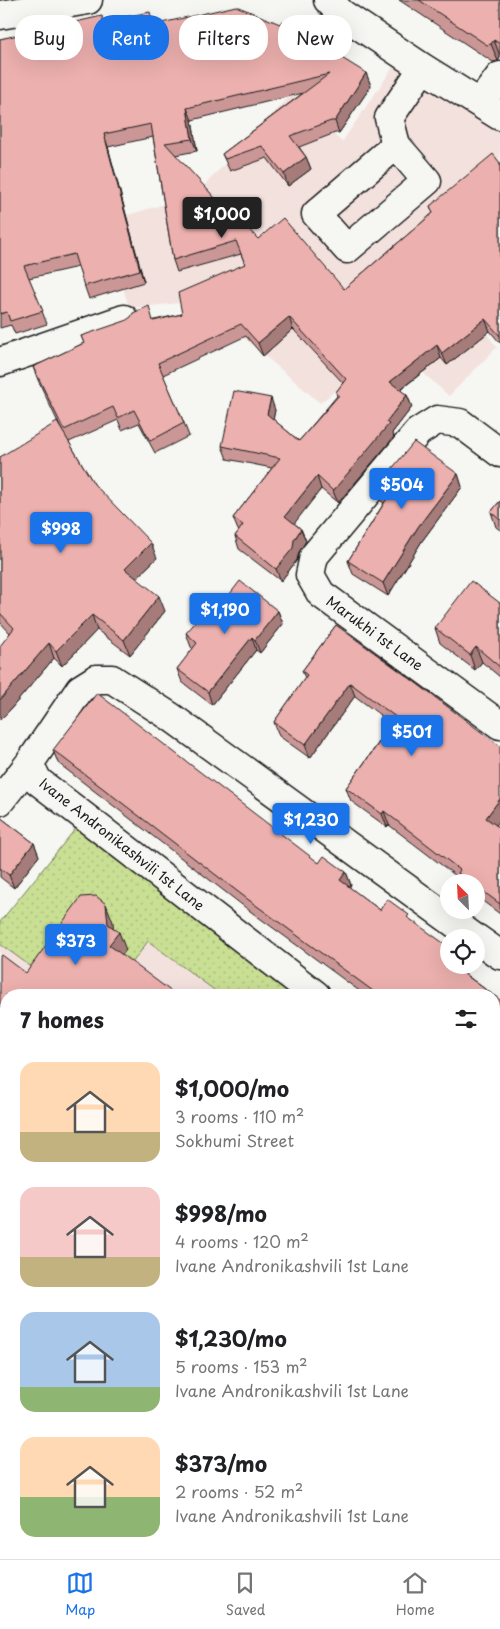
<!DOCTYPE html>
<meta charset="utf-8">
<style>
:root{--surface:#fff;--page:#f6f6f6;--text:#202124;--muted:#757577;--line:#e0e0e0;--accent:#1a73e8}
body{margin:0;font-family:"Playpen Sans",sans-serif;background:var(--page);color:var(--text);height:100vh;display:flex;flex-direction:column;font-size:19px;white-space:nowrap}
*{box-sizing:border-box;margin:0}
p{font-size:16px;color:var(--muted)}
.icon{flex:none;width:28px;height:28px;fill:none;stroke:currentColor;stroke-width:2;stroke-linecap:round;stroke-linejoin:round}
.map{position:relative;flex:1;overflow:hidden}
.side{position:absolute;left:0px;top:989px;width:500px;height:571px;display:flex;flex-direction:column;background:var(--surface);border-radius:20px 20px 0 0;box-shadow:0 5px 20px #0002}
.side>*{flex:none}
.hud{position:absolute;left:15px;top:15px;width:470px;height:45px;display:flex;gap:10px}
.needle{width:32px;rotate:336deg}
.fabs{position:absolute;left:440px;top:874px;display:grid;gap:10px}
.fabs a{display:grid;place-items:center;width:45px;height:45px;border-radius:50%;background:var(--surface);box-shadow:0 5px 20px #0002;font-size:25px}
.price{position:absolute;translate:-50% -42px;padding:0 11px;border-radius:5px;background:var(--accent);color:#fff;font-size:16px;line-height:32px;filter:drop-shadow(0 1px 2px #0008)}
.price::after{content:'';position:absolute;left:50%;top:30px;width:15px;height:11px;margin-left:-8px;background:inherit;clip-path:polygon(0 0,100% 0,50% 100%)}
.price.active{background:#222;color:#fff}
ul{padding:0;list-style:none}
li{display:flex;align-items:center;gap:15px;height:125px;padding:0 20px}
li span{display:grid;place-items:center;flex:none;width:140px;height:100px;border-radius:15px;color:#555}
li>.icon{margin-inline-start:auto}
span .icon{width:60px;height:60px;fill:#fffc;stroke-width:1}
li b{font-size:21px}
h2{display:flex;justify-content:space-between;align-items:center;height:60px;padding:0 20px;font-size:21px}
.tag{padding:0 18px;border-radius:20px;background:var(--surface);box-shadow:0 5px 20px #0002;font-size:18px;line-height:45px}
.tag.active{background:var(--accent);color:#fff}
.tab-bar{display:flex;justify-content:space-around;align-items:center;height:70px;border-top:1px solid var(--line);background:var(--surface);font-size:14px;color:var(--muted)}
.tab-bar a{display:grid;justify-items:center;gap:2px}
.tab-bar .active{color:var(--accent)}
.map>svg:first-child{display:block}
.built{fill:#f3e1de}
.park{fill:url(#park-dots);stroke:#727e58}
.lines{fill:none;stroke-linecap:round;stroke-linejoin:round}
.minor-casing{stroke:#1c1c1c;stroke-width:31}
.minor{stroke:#f6f6f2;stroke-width:28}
.wall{fill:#cb9796;stroke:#1c1c1c}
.shaded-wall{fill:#a57b7a;stroke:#1c1c1c}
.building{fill:#ecb0ae;stroke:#1c1c1c}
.labels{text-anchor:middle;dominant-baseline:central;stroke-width:4.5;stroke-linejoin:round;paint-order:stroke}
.street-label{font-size:14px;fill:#1c1c1c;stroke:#f6f6f2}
</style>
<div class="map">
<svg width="500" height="1559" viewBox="0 0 500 1559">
<defs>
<pattern id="park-dots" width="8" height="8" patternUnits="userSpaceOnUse" patternTransform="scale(1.25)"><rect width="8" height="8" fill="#c9df94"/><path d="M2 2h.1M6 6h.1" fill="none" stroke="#acbf7f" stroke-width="1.8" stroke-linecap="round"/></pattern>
</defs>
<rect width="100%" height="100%" fill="#f6f6f2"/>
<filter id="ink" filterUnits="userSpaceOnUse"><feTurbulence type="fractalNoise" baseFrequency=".02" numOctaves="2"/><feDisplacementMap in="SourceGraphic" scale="10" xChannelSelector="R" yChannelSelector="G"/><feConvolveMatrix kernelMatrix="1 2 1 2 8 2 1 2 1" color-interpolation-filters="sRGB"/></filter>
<g filter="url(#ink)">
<path class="built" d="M396,63L500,129V280L468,311L497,347L449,396L392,345L320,403L201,301L129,308L104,222L195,195L291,95L342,142Z
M148,941L221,995H109Z
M0,944L70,995H6V1194L0,1196Z"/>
<path class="park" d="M85,817L316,995H221L148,941L109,995H70L0,944V922Z"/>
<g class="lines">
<defs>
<path id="minor" d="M328,0L342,14L423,68L500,116
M0,15L88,0
M480,103L500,76
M396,145L316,214L347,249L427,181L396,145L389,118L423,68
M0,362L124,319
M500,453L460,423L437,420L418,432L314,556L310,575L321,594L500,725
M29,764L38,781L316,995
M0,801L29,764L80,689L96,679H112L171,717L475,938
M476,938L500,955
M494,1075L500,1073
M0,1196L6,1194
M494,1208L500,1206
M0,1340L6,1338"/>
</defs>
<use href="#minor" class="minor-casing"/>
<use href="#minor" class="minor"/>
</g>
<path class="wall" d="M399,0H500V58L498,61L493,62Z
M104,21L154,24L366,73L371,86L339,133H335L299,147L306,157L311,169L288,186L267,158L230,171L222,154L303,93L192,120L197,151L175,155L225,209L258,239L344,289L433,213L430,206L500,163V343L490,331L447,365L441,358L400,390L407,395L412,407L392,433L394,437L338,503L321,489L294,523L301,529L306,541L299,552L297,560L281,581L239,549L235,536L239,531L238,530L233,518L272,468L227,459L222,446L275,410L273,419L299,441L337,396L336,392L343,383L293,329L263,356L246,336L163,375L184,423L189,436L155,453L139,423L122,430L118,420L69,442L94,484L157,558L136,578L165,611L130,655L97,630L62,666L54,658L9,711L10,633L0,622V457L63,433L38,380L33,367L84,343L81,336L182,314L245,264L241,254L177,272L173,260L153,137L108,147L144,282L89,299L78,267L29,278L47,324L15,334L11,325L0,328V39Z
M458,474L462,487L422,541L388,596L353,574L348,561L384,503L381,501L376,488Z
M500,501V530L496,527L491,512Z
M500,603V677L482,662L475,670L440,643L435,628Z
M278,611L283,624L260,653L256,650L212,705L182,682L177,669L193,649L191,647L186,633L209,621Z
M336,625L496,825L500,828V914L476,896V882H462L460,879L389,825L387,827L351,801L346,788L392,724L355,696L310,758L279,736L274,722L305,678L302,671Z
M53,750L319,863L346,872L351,885L349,887L380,910L410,919L449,965H455L454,966L493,995H365L250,911L58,763Z
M0,817L34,843L39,856L14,888L0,877Z
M6,1206V1277L0,1279V1208Z
M500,1256V1347L494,1350V1259Z
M6,1351V1404L0,1403V1352Z
M0,1423L3,1431H0Z
M500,1460V1510L494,1498V1463Z
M0,1473L6,1477V1521L0,1518Z
M48,1554H165L174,1558L175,1559H50Z"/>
<path class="shaded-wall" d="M494,40L500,56V58L498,61L491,44Z
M366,73L371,86L339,133L335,121Z
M187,108L192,120L197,151L192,139Z
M104,134L108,147L144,282L140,270Z
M306,157L311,169L288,186L284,174Z
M289,317L293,329L263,356L258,343Z
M485,319L490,331L447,365L442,353Z
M437,345L441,358L394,394L390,382Z
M407,395L412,407L392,433L394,437L338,503L333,491Z
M271,398L275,410L272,426L267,414Z
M458,474L462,487L422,541L388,596L383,583L418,527Z
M317,476L321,489L290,529L285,516Z
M301,529L306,541L299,552L297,560L281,581L276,569Z
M151,543L157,558L130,584L125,569Z
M159,596L165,611L130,655L124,640Z
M278,611L283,624L260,653L255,640Z
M92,615L97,630L62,666L56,651Z
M252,637L256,650L212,705L208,692Z
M49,643L54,658L9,711L0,720V700Z
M476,647L482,662L475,670L470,655Z
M350,683L355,696L310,758L305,745Z
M500,799V820L491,832L486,818Z
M384,811L389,825L387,827L382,814Z
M34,843L39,856L14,888L9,875Z
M346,872L351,885L345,894L340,880Z
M106,904L113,922L114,938L119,932L126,950L116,963L109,945Z
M449,954V965H455L449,973L445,960Z
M500,1006V1026L494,1034V1015Z
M6,1084V1111L0,1120V1093Z
M439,1554H463L456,1559H431Z"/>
<path class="building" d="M419,0H500V44L494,40L491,44L487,45Z
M236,6L280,24L282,21L366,73L335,121H331L290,136L306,157L284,174L262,146L225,159L222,154L329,74L187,108L192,139L165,143L225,209L222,201L258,239L283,218L344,289L433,213L430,206L493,154L500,163V336L485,319L442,353L437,345L390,382L407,395L386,422L389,424L333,491L317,476L285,516L301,529L294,540L293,548L276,569L235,536L243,525L233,518L280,458L222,446L234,391L271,398L267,414L299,441L339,395L336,392L346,379L289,317L258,343L241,324L158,363L184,423L150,441L134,410L118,418L113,407L64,430L33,367L84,343L81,336L125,321L131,317L133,313L149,306L153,321L182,314L178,293L245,264L236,241L173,260L151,124L104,134L140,270L84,286L74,254L24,266L43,311L10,321L7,312L0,314V39L102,16L103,21L150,12L153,25Z
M57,422L94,484L151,543L125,569L159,596L124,640L92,615L56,651L49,643L0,700V646L14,628L0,613V457Z
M414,442L458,474L418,527L383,583L348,561L388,497L376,488Z
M500,501V520L491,512Z
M240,581L278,611L255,640L252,637L208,692L177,669L197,643L186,633L202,615L209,621Z
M471,581L500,603V667L476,647L470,655L435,628Z
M336,625L408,677L500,746V799L486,818L500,828V904L476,886V882H471L458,873L460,870L384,811L382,814L346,788L397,718L350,683L305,745L274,722L307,675L302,671Z
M97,693L319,863L324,856L346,872L340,880L380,910L387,899L409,915L407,917L449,947V954L445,960L449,963V965H452L493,995H375L372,993L373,991L246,898L53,750Z
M0,817L34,843L9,875L0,868Z
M96,896L106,904L108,924L119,932L109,945L176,995H6V1084L0,1093V958L2,955L26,973L81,897Z
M494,995L500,1000V1006L494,1015Z
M6,1206V1262L0,1264V1208Z
M500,1256V1329L494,1332V1259Z
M6,1351V1389L0,1388V1352Z
M500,1460V1505L494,1494V1463Z
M0,1473L6,1477V1510L0,1507Z
M53,1554H165L174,1558V1559H65Z
M329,1554H439L431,1559H332Z"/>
</g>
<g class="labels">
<g class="street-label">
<text transform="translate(375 633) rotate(36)">Marukhi 1st Lane</text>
<text transform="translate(122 844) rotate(38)">Ivane Andronikashvili 1st Lane</text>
</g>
</g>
</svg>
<div class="fabs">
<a><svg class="needle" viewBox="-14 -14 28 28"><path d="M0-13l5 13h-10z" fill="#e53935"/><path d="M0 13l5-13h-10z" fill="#757577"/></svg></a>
<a><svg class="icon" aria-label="locate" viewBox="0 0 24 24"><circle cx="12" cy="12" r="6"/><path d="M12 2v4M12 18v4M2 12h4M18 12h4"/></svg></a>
</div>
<b class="price active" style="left:222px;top:239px">$1,000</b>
<b class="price" style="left:402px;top:510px">$504</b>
<b class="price" style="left:61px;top:554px">$998</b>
<b class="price" style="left:225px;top:635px">$1,190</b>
<b class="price" style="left:412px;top:757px">$501</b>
<b class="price" style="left:311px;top:845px">$1,230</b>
<b class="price" style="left:76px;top:966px">$373</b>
<div class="hud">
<a class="tag">Buy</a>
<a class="tag active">Rent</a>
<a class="tag">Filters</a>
<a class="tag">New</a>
</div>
<section class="side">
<h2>7 homes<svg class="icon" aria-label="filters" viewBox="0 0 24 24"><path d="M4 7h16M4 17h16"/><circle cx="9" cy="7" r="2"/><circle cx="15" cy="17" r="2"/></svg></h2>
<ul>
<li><span style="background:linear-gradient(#ffd9b3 70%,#c2b280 0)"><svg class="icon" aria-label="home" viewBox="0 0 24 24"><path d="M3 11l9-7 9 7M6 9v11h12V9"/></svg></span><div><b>$1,000/mo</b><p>3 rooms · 110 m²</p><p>Sokhumi Street</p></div></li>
<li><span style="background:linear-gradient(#f6c9c9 70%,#c2b280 0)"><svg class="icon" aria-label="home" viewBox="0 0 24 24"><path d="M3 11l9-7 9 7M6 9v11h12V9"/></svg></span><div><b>$998/mo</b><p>4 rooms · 120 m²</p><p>Ivane Andronikashvili 1st Lane</p></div></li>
<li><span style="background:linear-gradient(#a9c7e8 75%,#8fb573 0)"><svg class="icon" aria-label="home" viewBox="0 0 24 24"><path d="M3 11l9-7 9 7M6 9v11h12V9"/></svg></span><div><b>$1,230/mo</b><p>5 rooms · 153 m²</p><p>Ivane Andronikashvili 1st Lane</p></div></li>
<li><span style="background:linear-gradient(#ffd9b3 60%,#8fb573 0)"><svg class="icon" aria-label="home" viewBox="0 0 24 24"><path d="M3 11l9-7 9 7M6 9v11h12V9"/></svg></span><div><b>$373/mo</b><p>2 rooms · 52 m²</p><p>Ivane Andronikashvili 1st Lane</p></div></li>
</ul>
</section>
</div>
<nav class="tab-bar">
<a class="active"><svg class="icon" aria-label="map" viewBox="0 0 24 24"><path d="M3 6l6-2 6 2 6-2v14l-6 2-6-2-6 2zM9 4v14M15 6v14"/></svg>Map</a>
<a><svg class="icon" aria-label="saved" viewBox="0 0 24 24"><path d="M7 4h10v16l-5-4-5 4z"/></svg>Saved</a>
<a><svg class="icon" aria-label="home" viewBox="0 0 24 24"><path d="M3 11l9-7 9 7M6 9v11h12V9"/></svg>Home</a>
</nav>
